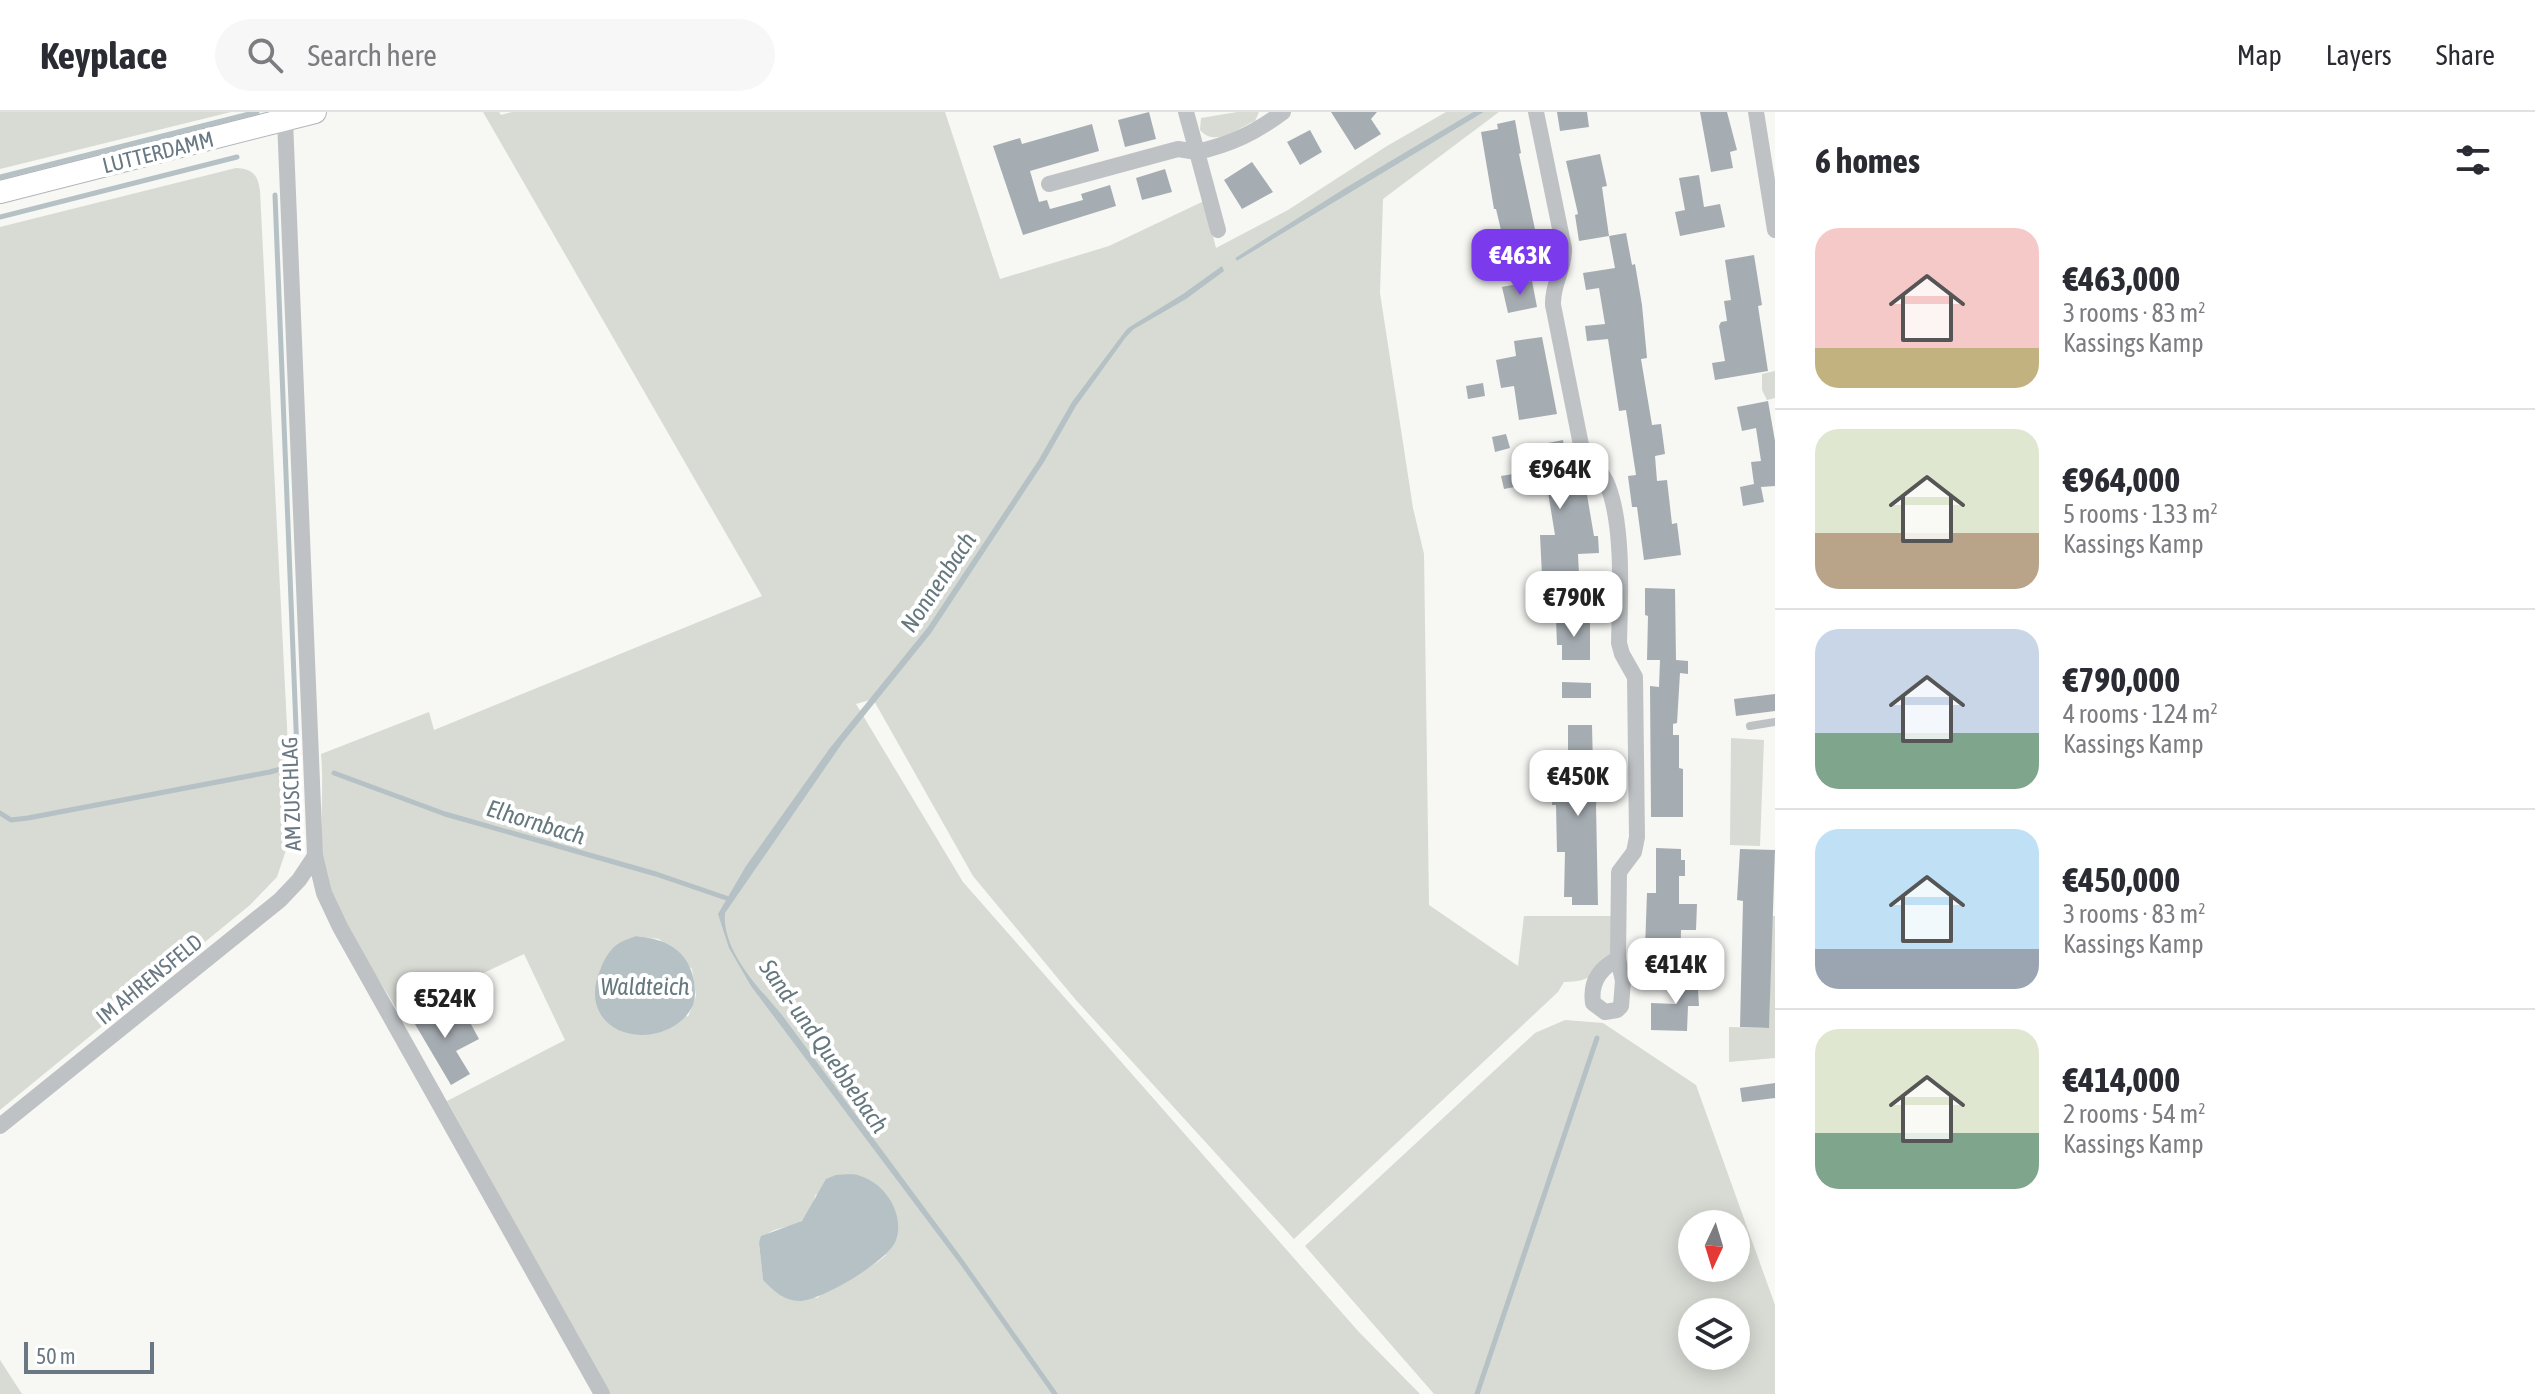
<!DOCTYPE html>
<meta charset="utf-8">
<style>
:root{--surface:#fff;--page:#f7f7f7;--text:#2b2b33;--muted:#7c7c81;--line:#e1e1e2;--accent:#7c3aed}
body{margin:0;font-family:"Asap Condensed",sans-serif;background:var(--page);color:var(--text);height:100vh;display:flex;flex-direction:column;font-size:30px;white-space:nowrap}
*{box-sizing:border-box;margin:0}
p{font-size:26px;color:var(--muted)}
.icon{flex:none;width:44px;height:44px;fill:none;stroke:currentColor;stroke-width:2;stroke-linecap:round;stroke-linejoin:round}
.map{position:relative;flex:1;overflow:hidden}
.details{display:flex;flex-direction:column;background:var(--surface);width:760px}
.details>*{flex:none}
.needle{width:52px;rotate:184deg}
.buttons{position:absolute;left:1678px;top:1098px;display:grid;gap:16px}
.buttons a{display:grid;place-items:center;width:72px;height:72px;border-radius:50%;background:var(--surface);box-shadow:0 4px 20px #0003;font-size:40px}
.scale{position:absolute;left:24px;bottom:20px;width:130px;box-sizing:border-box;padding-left:8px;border:4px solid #697882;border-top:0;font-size:22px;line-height:28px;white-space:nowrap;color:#697882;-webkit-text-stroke:6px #fff;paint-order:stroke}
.price{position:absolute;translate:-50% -68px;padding:0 18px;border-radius:16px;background:#fff;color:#222;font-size:26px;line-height:52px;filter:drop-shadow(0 2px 4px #0008)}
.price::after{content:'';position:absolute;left:50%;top:48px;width:24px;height:18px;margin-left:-12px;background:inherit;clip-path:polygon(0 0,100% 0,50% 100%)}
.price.on{background:var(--accent);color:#fff}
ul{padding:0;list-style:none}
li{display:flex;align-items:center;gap:24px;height:200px;padding:0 40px}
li+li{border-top:2px solid var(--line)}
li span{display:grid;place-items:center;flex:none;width:224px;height:160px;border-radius:24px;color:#555}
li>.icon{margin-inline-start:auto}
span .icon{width:96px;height:96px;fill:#fffc;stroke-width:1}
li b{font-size:34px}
h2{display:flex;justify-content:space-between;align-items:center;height:96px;padding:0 40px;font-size:34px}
header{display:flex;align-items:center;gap:48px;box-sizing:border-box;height:112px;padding:0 40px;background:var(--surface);border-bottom:2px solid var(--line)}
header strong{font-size:38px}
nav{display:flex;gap:44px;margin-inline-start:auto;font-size:28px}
.search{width:560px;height:72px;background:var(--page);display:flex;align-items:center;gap:20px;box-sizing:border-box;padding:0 28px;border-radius:44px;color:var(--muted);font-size:30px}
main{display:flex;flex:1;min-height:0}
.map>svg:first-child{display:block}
.green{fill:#d7dbd4;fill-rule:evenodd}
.water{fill:#b5c1c4}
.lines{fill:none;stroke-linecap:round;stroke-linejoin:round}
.stream{stroke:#b5c1c4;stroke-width:5}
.building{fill:#a6adb2}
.secondary-casing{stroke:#b1b6ba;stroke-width:24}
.lane{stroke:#bec2c5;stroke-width:8}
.street{stroke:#bec2c5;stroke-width:16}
.secondary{stroke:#fff;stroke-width:22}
.labels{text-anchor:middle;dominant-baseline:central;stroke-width:8;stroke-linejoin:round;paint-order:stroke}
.street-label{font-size:22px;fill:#697882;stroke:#fff}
.water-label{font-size:24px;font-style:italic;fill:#65787e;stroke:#fff}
</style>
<header>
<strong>Keyplace</strong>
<div class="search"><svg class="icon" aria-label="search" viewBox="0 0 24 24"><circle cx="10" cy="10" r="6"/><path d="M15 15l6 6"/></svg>Search here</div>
<nav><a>Map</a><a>Layers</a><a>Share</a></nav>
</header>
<main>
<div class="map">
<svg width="1775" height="1282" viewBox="0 0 1775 1282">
<rect width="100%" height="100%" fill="#f7f7f4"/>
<path class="green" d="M0,0H231L0,57Z
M483,0H499L501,3L512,0H945L1000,167L1109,134L1204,89L1216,136L1288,98L1387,34L1446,0H1473L1235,146L1237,149L1484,0H1499L1383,87L1380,181L1413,396L1424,442L1429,793L1518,854L1524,804H1616V839C1597,859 1594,870 1564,870L1558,880L1294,1127L1075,887L973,764L873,587L856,592L963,770L1358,1219L1420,1282H610L447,989L565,928L524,842L399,901C373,855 325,794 322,741C320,708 324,675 321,642L429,600L434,618L762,484ZM636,824L659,827L692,857L696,884L688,905L617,832ZM816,1082L886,1143C865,1162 838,1169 817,1186L763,1168L759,1131C773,1110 791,1120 805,1106C811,1100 813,1089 816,1082Z
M1237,0H1259L1255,9C1237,16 1216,36 1200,18L1201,6Z
M236,56C253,57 258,63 260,79L291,694L286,738L277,765L250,793L0,998V115Z
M1775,259V286L1767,288L1762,278V262Z
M1731,626L1764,628L1760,734L1730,733Z
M1771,804H1775V946L1729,950V915L1769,916Z
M1565,908L1603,911L1696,973L1775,1193V1282H1434L1305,1134L1535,921ZM1692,1112H1736V1156H1692ZM1692,1200H1736V1244H1692Z
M0,1248L22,1282H0Z"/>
<path class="water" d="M1473,0H1484L1237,149L1235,146L1347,75Z
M1222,154L1224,159L1186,187L1134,217L1126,225L1076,294L1044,350L931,521L843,630L725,801C722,839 759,876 782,903L964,1149L1058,1282H1052L960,1152L751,874L729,836L718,802L746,754L830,636L928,515L1038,349L1072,290L1123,222L1128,216L1183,182Z
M636,824C665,827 688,837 694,869C695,878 696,884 693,893C687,906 676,915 661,920C617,933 580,901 601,856C604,847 611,836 619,831C624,828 631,826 636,824Z
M836,1063C843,1063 853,1061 860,1064C885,1071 905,1102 896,1128C889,1149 820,1189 800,1189C784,1189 774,1179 763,1168L759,1131L761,1124L802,1109L826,1067Z"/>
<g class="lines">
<path class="stream" d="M0,65L257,0
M0,105L237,45
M334,661L445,702L656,762L729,787
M0,701L11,708L28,706L270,660C284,656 292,655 297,641L275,83
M1477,1282L1597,926"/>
</g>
<path class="building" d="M1149,0L1156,27L1125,35L1118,8Z
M1331,0H1377L1371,7L1381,22L1355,38Z
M1557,0H1587L1589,15L1560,19Z
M1700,0H1727L1737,38L1730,40L1733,56L1711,60Z
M1515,8L1521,41L1519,42L1540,141L1508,148L1496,97H1494L1481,20L1498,17L1497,12Z
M1092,12L1099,39L1030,59L1039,90L1047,88L1050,97L1083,88L1081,82L1110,73L1116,94L1023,123L993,34L1020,26L1022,32Z
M1310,18L1322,40L1300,53L1287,30Z
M1600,42L1607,74L1602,75L1609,124L1579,129L1575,103L1578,102L1566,49Z
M1252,50L1273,80L1242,97L1224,68Z
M1165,57L1172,80L1142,88L1136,66Z
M1699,63L1704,95L1720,92L1725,115L1680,124L1675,100L1685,98L1679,66Z
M1626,121L1632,153L1635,152L1642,193L1647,246L1641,247L1652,313L1661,312L1665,342L1655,344L1657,369L1667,368L1672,412L1677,411L1681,443L1644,448L1637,395H1632L1628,364L1636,363L1626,298L1619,299L1608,227L1587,229L1585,214L1605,212L1599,176L1586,178L1583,161L1615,156L1609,124Z
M1754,143L1762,193L1758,194L1768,259L1715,268L1712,251L1725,249L1719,214L1721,210L1727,209L1724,189L1731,188L1725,148Z
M1532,169L1537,195L1508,201L1502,175Z
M1542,225L1557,302L1519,308L1514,274L1501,276L1496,248L1516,244L1514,229Z
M1483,271L1485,284L1468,287L1466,274Z
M1768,289L1775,329V374L1761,375L1764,390L1743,394L1740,375L1754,372L1751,350L1761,349L1756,316L1742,319L1737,295Z
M1506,322L1510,336L1495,340L1492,325Z
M1563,328L1570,364L1577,363L1578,372L1585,371L1594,424H1598L1599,441L1578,442L1579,463L1542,464L1540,423H1555L1548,380L1543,381L1541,370L1504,377L1501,364L1538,358L1533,334Z
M1645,476L1675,477L1676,548L1688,549V562L1680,561L1677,611L1673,612V623H1679V656L1683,657V705H1651L1650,574L1659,575L1660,548H1647L1648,504L1645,503Z
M1556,497V511H1544L1543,498Z
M1556,507H1590V548H1562V533H1557Z
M1562,570L1591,571V586H1562Z
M1775,582V599L1736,604L1734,587Z
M1568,613H1592L1593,655L1599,656L1596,694L1598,793H1572V785H1564L1565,740H1557L1556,693H1552L1553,663H1568Z
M1656,736L1681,737V748H1685V764H1679V792H1697L1696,818H1681L1680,864L1644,865L1647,781H1656Z
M1740,737L1775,738L1769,916L1740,915L1743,789L1737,788Z
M1697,863L1699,894H1688L1687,919L1651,918V891L1676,892L1674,864Z
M431,890L445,915L466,903L479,927L456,939L470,962L451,973L409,902Z
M1775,971V986L1742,990L1740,976Z"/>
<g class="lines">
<defs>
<path id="secondary" d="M0,80L315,0"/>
</defs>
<use href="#secondary" class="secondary-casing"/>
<path class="lane" d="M1750,614L1775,610"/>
<path class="street" d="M1536,0L1564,136C1565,157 1552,171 1553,193L1581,333C1588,352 1602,356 1608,374C1624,416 1620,485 1619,531L1622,542L1635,565L1637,725L1634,740L1619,760L1618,847
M1756,0L1775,118
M285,8L315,744L324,781L340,815L602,1282
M1049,72L1178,37L1197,40L1186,0
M1218,118L1197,40C1231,32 1255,21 1283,0
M1618,847L1623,869L1621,894L1617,898L1605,900L1593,891C1590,870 1600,856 1618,847Z
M0,1014L280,788L299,768L315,744"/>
<use href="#secondary" class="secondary"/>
</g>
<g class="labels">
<g class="street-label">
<text transform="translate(158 40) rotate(-14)">LUTTERDAMM</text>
<text transform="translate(291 682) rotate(-92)">AM ZUSCHLAG</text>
<text transform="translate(149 867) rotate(-39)">IM AHRENSFELD</text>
</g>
<g class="water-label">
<text transform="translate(938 470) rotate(-56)">Nonnenbach</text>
<text transform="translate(536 710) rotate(17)">Elhornbach</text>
<text x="645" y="874">Waldteich</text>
<text transform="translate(824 934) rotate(55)">Sand- und Quebbebach</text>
</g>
</g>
</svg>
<div class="buttons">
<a><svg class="needle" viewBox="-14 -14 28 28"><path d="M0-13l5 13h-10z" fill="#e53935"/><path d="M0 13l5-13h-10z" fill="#7c7c81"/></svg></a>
<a><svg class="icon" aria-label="layers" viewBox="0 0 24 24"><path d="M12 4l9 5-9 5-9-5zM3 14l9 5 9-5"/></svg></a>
</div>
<div class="scale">50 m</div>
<b class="price on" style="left:1520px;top:185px">€463K</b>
<b class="price" style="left:1560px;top:399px">€964K</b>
<b class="price" style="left:1574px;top:527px">€790K</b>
<b class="price" style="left:1578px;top:706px">€450K</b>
<b class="price" style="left:1676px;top:894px">€414K</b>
<b class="price" style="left:445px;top:928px">€524K</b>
</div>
<section class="details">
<h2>6 homes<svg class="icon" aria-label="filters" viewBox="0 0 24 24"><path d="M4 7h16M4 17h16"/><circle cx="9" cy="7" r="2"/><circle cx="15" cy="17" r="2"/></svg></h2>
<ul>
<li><span style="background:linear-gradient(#f6c9c9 75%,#c2b280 0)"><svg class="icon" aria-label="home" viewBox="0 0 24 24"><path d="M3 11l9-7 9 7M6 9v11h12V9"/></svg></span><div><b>€463,000</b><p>3 rooms · 83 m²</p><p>Kassings Kamp</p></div></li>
<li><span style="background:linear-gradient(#dfe7d0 65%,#b9a48a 0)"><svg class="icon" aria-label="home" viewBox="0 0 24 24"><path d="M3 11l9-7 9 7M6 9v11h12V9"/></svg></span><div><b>€964,000</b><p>5 rooms · 133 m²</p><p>Kassings Kamp</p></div></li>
<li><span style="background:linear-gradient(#c9d6e8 65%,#7fa58c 0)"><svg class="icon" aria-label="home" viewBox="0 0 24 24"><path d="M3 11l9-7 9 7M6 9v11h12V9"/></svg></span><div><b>€790,000</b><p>4 rooms · 124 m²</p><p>Kassings Kamp</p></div></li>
<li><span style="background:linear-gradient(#bfe0f5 75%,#9aa5b1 0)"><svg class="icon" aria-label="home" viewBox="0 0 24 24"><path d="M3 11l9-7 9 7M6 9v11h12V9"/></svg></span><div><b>€450,000</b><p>3 rooms · 83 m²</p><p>Kassings Kamp</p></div></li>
<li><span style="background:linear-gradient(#dfe7d0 65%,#7fa58c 0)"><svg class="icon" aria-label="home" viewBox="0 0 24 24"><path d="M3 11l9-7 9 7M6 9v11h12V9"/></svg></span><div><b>€414,000</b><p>2 rooms · 54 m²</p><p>Kassings Kamp</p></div></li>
</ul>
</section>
</main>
